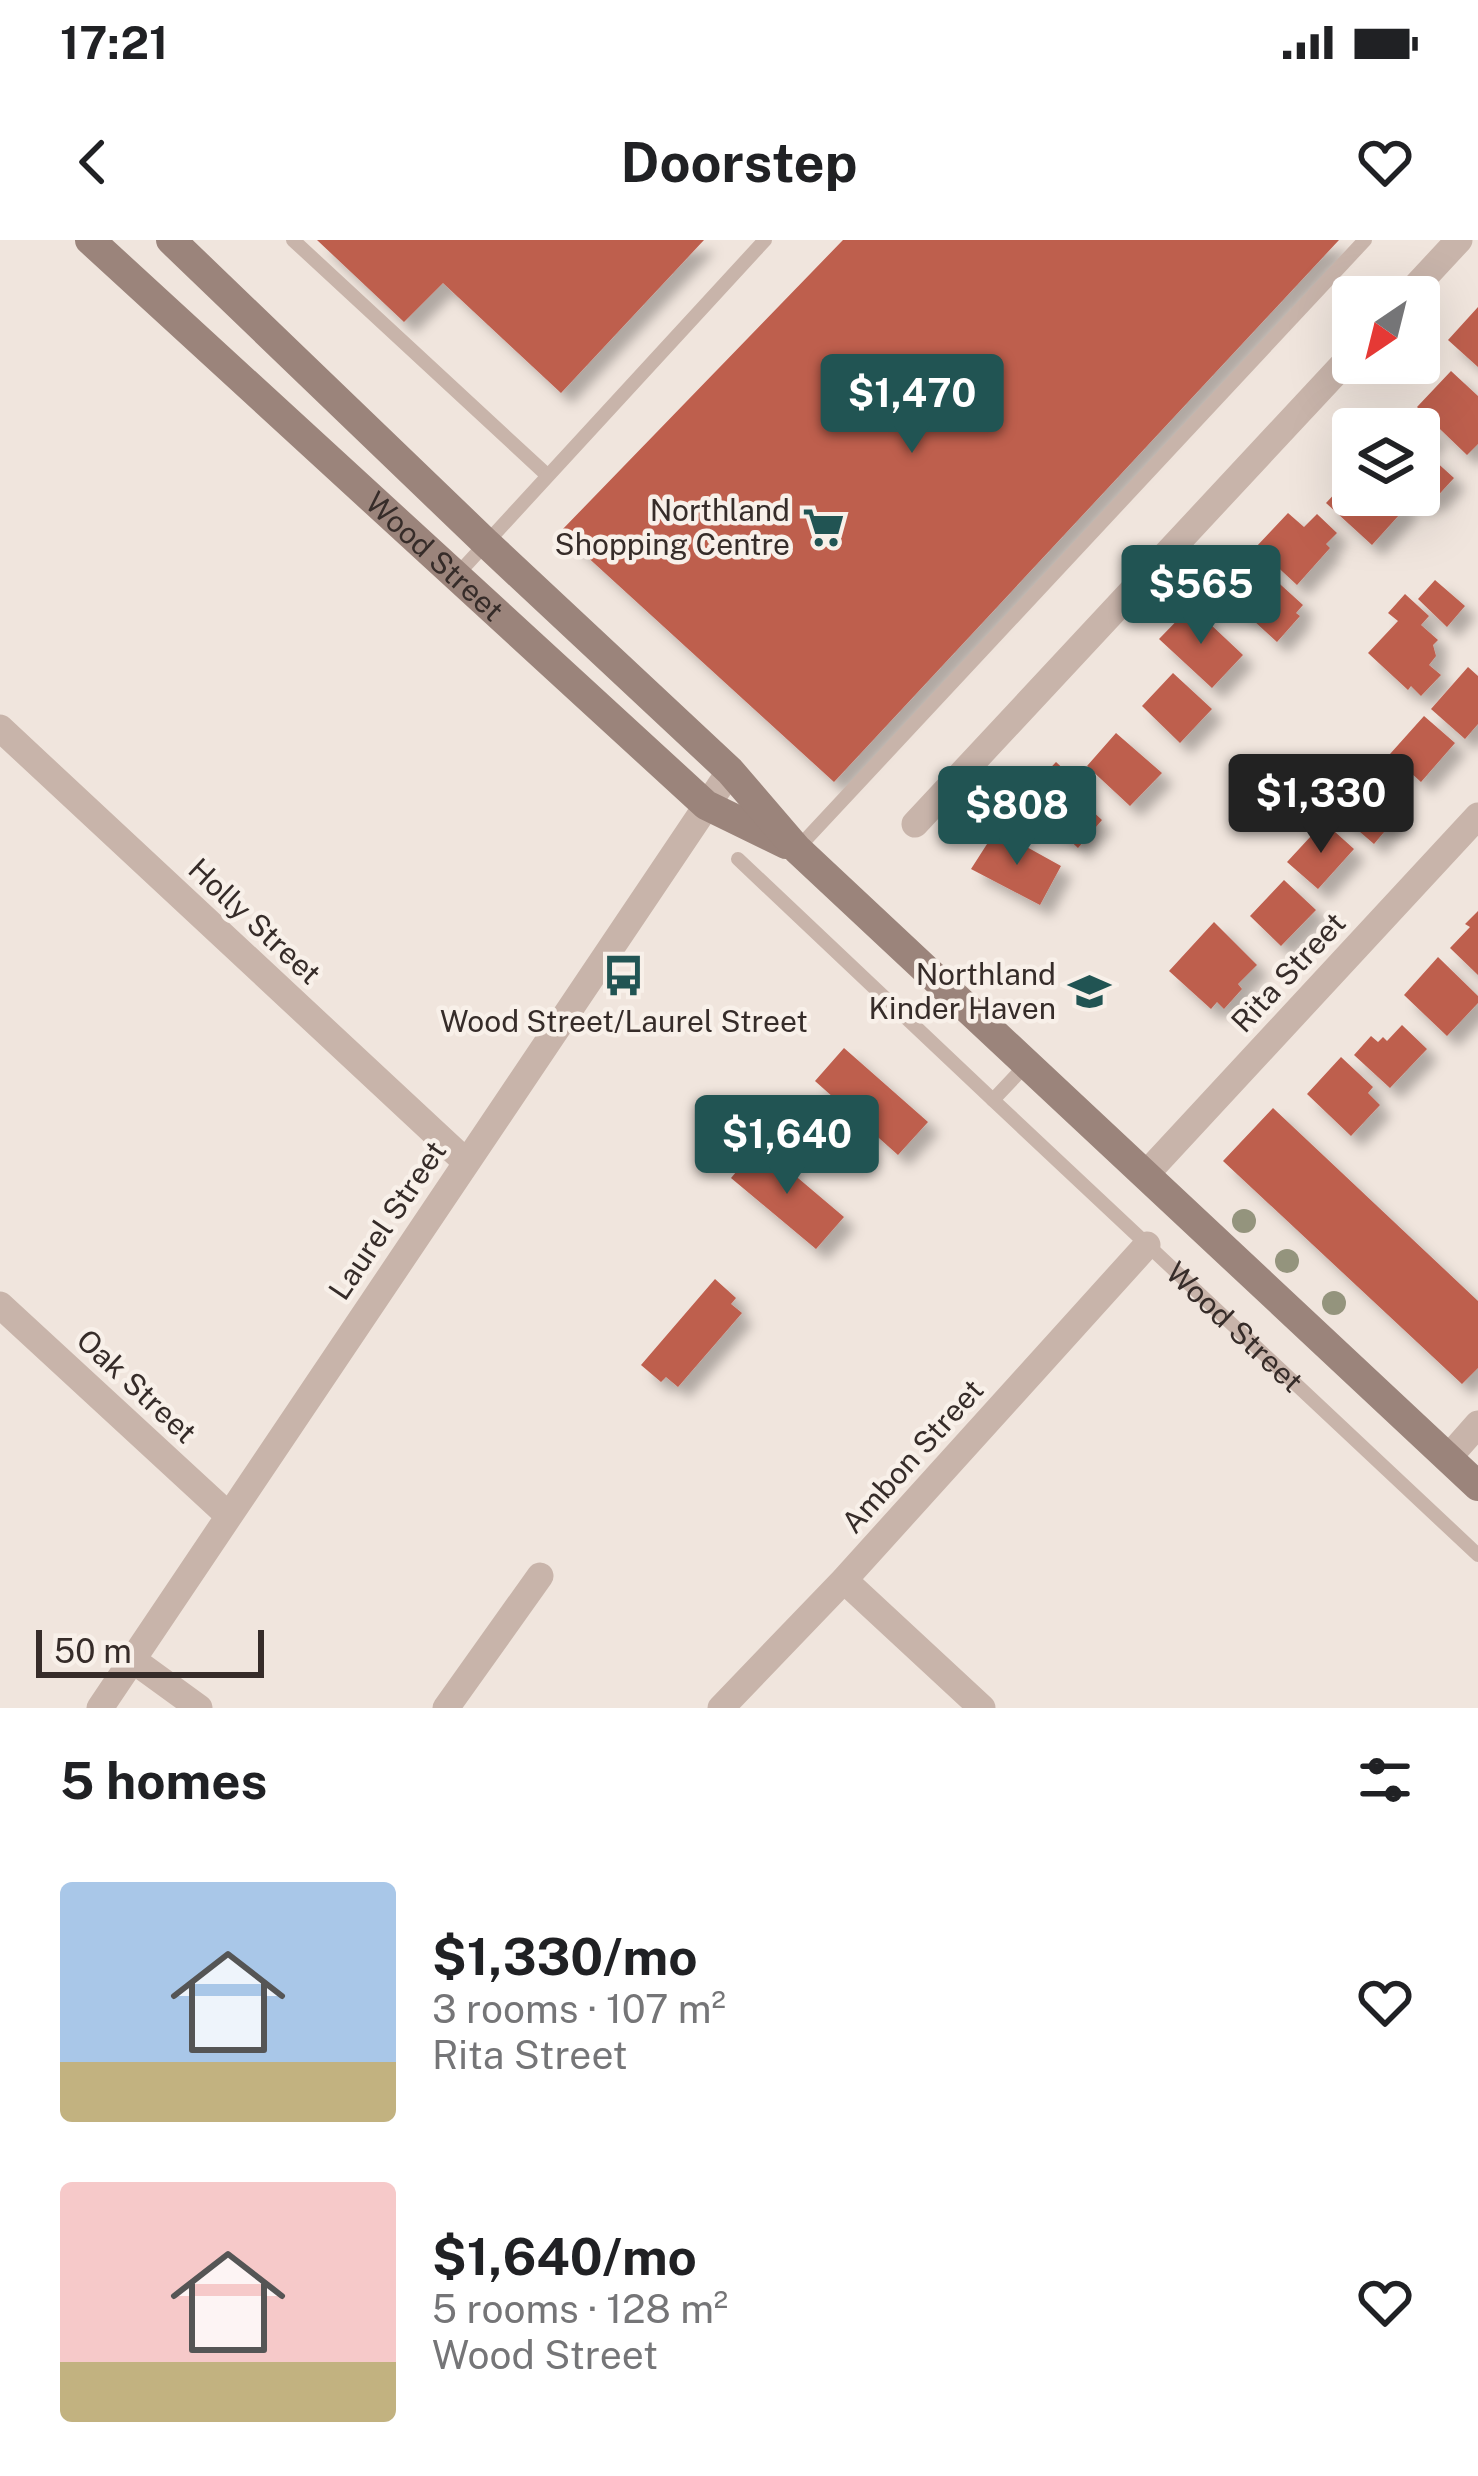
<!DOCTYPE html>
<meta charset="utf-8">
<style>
:root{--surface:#fff;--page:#f2f2f2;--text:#202124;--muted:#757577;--accent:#215453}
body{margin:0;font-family:"Public Sans",sans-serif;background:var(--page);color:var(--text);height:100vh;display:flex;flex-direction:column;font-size:45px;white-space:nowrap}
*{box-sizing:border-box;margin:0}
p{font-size:39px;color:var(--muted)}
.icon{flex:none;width:66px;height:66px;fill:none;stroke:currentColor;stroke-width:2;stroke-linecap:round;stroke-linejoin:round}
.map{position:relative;height:1468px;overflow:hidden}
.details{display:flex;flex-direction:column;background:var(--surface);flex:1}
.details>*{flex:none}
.needle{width:78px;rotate:215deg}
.controls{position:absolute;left:1332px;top:36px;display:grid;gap:24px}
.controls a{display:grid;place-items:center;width:108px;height:108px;border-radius:12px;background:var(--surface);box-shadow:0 12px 48px #0002;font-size:60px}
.scale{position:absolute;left:36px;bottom:30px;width:228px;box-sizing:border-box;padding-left:12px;border:6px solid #362c29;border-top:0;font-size:33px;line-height:42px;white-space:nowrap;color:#362c29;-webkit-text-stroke:9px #f8f0e9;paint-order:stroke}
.price{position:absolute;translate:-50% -102px;padding:0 27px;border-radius:12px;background:var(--accent);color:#fff;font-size:39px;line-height:78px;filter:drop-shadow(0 3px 6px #0008)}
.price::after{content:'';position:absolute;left:50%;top:72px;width:36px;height:27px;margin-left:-18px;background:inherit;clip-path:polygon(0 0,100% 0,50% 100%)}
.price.selected{background:#222;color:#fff}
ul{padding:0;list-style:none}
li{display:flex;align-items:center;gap:36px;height:300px;padding:0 60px}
li span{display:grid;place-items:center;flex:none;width:336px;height:240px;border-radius:12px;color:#555}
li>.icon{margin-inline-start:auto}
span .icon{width:144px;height:144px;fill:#fffc;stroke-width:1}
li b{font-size:51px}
h2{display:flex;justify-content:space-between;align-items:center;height:144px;padding:0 60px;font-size:51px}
.status{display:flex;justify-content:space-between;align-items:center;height:84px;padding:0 60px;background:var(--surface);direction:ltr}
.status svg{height:33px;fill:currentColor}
header{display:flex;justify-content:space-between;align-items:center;height:156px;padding:0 60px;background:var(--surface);font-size:54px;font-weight:700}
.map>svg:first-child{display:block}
.building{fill:#be5e4e;filter:url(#shadow)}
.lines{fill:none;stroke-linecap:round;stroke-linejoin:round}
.lane{stroke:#c8b4aa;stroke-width:14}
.street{stroke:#c8b4aa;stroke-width:27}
.secondary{stroke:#9b847b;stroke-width:30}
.tree{fill:#94947d}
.labels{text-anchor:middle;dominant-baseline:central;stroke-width:9;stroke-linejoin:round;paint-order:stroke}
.poi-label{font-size:30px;fill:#362c29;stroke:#f8f0e9;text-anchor:end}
.street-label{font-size:30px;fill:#362c29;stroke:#f8f0e9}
</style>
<div class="status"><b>17:21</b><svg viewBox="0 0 49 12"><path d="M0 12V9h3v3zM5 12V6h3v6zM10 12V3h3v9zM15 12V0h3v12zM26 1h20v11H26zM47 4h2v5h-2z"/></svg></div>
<header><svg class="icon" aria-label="back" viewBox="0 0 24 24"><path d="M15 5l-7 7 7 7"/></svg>Doorstep<svg class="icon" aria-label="heart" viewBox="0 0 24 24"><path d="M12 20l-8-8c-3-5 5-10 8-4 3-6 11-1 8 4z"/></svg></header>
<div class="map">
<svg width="1478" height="1468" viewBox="0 0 1478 1468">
<defs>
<filter id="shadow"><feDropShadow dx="11" dy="11" stdDeviation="6" flood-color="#0004"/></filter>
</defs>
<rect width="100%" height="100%" fill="#f0e5dd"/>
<path class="building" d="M317,0H704L561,153L443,43L404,82Z
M843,0H1339L834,542L560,292Z
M1478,67V127L1448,100Z
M1451,131L1478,156V204L1467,215L1417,167Z
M1410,171L1436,194L1422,209L1454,238L1432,262L1428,258L1420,267L1407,255H1419V189H1393Z
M1353,234V255H1399L1409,264L1372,305L1326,263Z
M1288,273L1304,287L1317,274L1337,293L1326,304L1330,308L1297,345L1256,307Z
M1249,316L1303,365L1296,373L1300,376L1277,402L1219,349Z
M1435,340L1465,366L1447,387L1418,359Z
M1405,354L1429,376L1421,385L1438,400L1433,405L1436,416L1429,425L1441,435L1421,456L1411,446L1408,450L1368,413L1398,381L1388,373Z
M1191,366L1243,415L1212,448L1159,399Z
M1468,427L1478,436V484L1465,499L1431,469Z
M1173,433L1212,469L1180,503L1142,466Z
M1424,476L1455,503L1421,542L1390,514Z
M1116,493L1162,533L1130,566L1087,526Z
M1056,522L1084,548L1077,557L1102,580L1078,608L1023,557Z
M1364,529L1386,548L1379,554L1385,559L1379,565L1395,579L1374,604L1331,567Z
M1324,582L1354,609L1318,649L1287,622Z
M996,590L1061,626L1040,665L971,629Z
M1284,640L1316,670L1281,706L1250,676Z
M1478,671V735L1450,708L1470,687L1465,684Z
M1214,682L1257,725L1238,744L1242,749L1224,769L1217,762L1211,769L1169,731Z
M1438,717L1478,756V763L1447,796L1404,755Z
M1402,785L1427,809L1390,848L1354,815L1371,796L1378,802L1383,797L1387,801Z
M844,808L928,882L898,915L815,841Z
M1341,817L1373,847L1368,853L1380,865L1351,896L1307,854Z
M1273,868L1478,1061V1128L1462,1144L1223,921Z
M759,905L844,977L816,1009L731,938Z
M715,1039L736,1058L731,1064L742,1073L678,1147L666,1137L661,1142L641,1125Z"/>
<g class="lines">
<g class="lane">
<path d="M293,0L547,235"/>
<path d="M455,337L765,0"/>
<path d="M797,609L1365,0"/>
<path d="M738,619L993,860"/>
<path id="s1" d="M1027,824L993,860L1478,1315"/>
</g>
<path class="street" d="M1406,57L1459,0
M0,488L466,922
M915,584L1353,114
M1147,933L1478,576
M0,1065L229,1276
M1448,1218L1478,1184
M844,1340L982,1468
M133,1420L199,1468
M100,1468L730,531
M446,1468L540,1336
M721,1468L844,1340L1147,1005"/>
<g class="secondary">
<path id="s2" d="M90,0L706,565L786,604"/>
<path d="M171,0L485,302L730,531L797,609L1478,1246"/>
</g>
</g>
<g class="tree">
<circle cx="1244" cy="981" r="12"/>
<circle cx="1287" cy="1021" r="12"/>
<circle cx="1334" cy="1063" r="12"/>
</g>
<defs>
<symbol id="supermarket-bare" viewBox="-9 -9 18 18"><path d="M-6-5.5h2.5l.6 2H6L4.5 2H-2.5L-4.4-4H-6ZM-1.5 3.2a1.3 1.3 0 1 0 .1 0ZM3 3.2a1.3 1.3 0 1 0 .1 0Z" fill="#215453" stroke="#f8f0e9" stroke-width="2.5" paint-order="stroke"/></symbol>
<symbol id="bus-bare" viewBox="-9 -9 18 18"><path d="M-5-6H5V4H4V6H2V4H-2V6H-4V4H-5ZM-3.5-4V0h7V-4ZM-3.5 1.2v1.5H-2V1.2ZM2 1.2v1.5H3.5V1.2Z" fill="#215453" stroke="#f8f0e9" stroke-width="2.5" paint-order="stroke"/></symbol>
<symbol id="school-bare" viewBox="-9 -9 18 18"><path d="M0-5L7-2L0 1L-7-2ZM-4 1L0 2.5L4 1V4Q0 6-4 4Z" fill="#215453" stroke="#f8f0e9" stroke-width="2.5" paint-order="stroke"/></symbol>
</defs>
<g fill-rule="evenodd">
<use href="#supermarket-bare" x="794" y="258" width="59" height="59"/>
<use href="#bus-bare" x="594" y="706" width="59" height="59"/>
<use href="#school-bare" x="1060" y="722" width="59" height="59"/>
</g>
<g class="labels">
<g class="poi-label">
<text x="790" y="270">Northland<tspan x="790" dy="34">Shopping Centre</tspan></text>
<text x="1056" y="734">Northland<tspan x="1056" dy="34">Kinder Haven</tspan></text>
<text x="624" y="781" text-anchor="middle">Wood Street/Laurel Street</text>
</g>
<g class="street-label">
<text stroke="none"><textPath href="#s2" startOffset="468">Wood Street</textPath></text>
<text transform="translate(255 681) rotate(43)">Holly Street</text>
<text transform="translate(1288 732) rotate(-47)">Rita Street</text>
<text transform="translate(387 980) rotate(-56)">Laurel Street</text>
<text stroke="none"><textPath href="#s1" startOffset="381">Wood Street</textPath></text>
<text transform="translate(137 1146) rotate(43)">Oak Street</text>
<text transform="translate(912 1216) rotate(-48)">Ambon Street</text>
</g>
</g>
</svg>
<div class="controls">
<a><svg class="needle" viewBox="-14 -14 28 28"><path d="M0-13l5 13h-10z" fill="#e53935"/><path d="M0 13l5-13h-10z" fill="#757577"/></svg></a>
<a><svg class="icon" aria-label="layers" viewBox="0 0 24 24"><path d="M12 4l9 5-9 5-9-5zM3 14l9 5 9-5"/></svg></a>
</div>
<div class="scale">50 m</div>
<b class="price" style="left:912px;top:216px">$1,470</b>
<b class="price" style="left:1201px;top:407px">$565</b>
<b class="price selected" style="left:1321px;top:616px">$1,330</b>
<b class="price" style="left:1017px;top:628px">$808</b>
<b class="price" style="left:787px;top:957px">$1,640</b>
</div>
<section class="details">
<h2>5 homes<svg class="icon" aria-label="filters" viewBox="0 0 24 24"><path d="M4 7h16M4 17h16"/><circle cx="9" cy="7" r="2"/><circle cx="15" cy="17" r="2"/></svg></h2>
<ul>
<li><span style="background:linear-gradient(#a9c7e8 75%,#c2b280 0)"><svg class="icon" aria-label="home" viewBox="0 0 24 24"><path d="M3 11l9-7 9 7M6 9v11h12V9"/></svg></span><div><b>$1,330/mo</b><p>3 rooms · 107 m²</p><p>Rita Street</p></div><svg class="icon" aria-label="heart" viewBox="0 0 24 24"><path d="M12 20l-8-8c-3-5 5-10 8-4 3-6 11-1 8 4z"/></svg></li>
<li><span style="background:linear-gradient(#f6c9c9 75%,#c2b280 0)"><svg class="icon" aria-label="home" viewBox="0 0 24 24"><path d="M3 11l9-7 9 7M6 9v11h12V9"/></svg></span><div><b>$1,640/mo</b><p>5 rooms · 128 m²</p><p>Wood Street</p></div><svg class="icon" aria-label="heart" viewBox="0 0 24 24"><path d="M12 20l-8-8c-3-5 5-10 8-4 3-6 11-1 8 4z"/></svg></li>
</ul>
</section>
